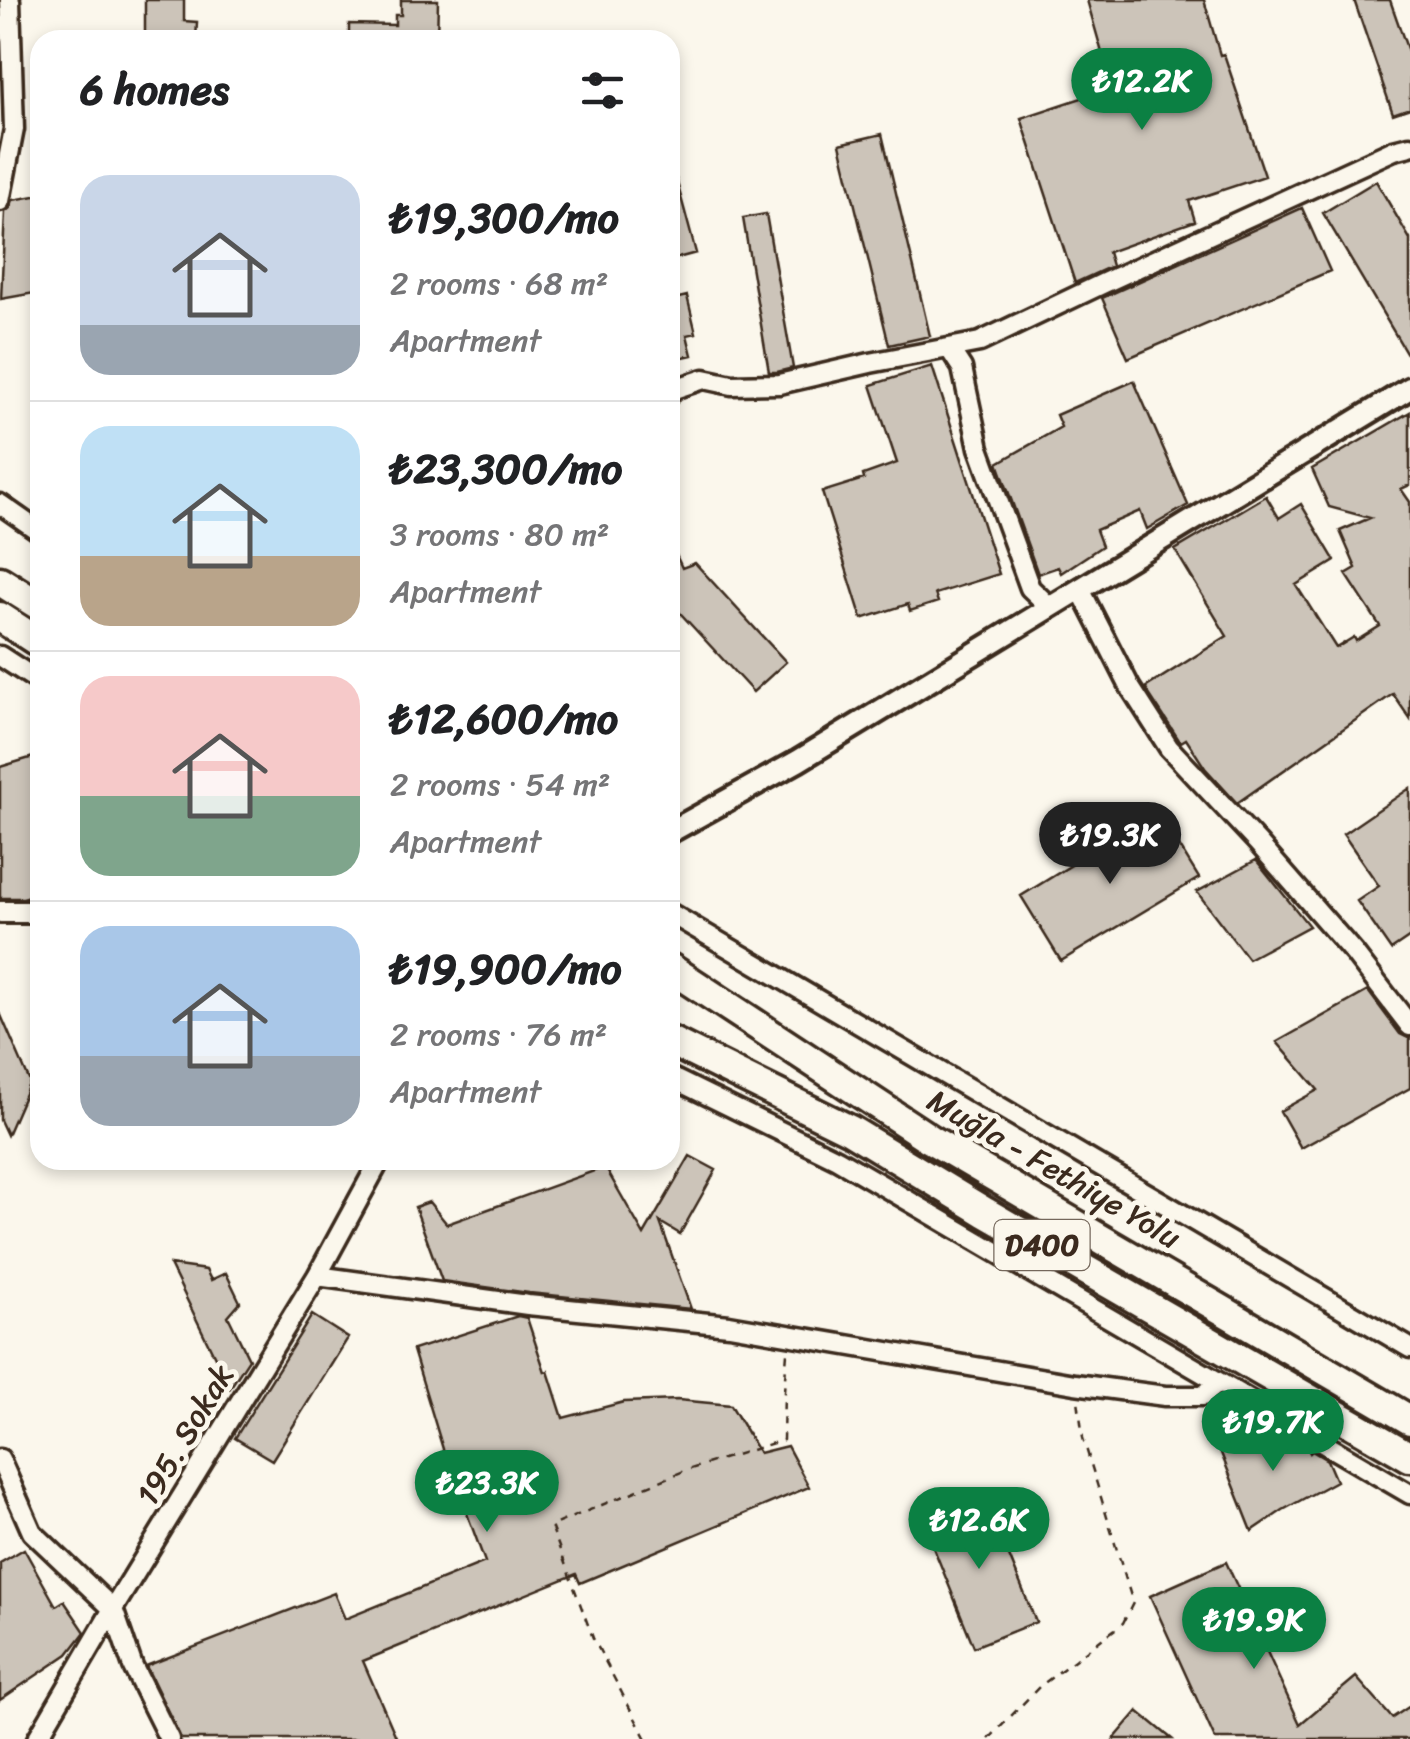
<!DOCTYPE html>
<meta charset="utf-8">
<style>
:root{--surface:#fff;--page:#f2f2f2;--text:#202124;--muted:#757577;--line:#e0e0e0;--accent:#0b8043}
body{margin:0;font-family:Sriracha,sans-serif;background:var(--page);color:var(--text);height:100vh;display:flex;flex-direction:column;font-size:38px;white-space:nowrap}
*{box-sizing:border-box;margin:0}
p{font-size:32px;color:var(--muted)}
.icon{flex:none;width:55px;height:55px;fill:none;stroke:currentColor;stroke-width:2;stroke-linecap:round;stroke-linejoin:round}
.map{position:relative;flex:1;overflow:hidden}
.drawer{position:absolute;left:30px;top:30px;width:650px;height:1140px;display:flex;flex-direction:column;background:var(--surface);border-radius:30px;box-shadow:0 5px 15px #0003}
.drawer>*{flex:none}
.price{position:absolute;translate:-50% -85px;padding:0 22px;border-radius:35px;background:var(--accent);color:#fff;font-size:32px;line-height:65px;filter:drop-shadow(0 2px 5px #0008)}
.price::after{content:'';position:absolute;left:50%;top:60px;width:30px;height:22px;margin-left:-15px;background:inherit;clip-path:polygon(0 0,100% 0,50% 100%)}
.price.active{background:#222;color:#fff}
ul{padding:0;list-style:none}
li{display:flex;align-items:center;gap:30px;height:250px;padding:0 50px}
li+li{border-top:2px solid var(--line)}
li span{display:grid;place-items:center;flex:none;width:280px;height:200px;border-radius:30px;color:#555}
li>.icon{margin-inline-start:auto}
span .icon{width:120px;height:120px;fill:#fffc;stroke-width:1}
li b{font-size:42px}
h2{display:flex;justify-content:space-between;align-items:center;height:120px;padding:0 50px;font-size:42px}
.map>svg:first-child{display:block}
.building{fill:#ccc4b9;stroke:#3b2a1e;stroke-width:2.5}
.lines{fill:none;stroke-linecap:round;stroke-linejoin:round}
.minor-casing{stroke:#3b2a1e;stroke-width:25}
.tertiary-casing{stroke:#3b2a1e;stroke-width:28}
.trunk-casing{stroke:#3b2a1e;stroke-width:35}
.path{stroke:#3b2a1e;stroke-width:2.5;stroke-dasharray:8 8;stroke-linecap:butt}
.minor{stroke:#fbf7ec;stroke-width:18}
.tertiary{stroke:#fbf7ec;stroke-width:20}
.trunk{stroke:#fbf7ec;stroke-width:28}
.labels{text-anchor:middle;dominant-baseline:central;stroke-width:10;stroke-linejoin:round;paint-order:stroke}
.shield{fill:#fbf7ec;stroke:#75685c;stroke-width:2.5}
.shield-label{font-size:30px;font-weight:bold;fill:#3b2a1e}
.street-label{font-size:32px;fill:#3b2a1e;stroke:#fbf7ec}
</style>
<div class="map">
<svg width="1410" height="1739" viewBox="0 0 1410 1739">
<rect width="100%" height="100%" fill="#fbf7ec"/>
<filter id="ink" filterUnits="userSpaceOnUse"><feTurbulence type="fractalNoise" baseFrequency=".01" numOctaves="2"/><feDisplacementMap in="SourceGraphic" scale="20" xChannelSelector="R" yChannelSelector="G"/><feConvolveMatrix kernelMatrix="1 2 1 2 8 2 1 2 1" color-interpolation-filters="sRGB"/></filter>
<g filter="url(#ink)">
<path class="building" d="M145,0H184V21L197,22L196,40H145Z
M401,0H438L437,40H349V24L395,25V15H401Z
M1087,0H1204L1220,55L1224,54L1265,176L1189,201L1195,221L1108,252L1112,266L1075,283L1021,118L1112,88Z
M1354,0H1390L1410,57V108L1393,114Z
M882,134L930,336L889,345L840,144Z
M670,171H674L696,253L670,260Z
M1376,181L1410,239V359L1323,213Z
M40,195V292L1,299L5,212L10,208L13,200Z
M1302,208L1330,271L1128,358L1102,298Z
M766,214L793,368L777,372H769L743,218Z
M687,296L696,333L687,335L692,355L670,360V300Z
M932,366L999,574L935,594L938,602L910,611L908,604L862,619L822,492L864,479L863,475L897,463L871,385Z
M1134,381L1188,505L1147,529L1140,511L1096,530L1102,546L1061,573L1058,567L1038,574L998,463L1061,427L1056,415Z
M1410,412V485L1401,489L1410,502V719L1393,694L1237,803L1205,768L1186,739L1181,742L1179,740L1145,688L1227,636L1175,550L1266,496L1279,518L1301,504L1335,561L1296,585L1336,648L1354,637L1356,641L1380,626L1346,574L1356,568L1340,531L1370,518L1329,507L1312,469Z
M670,542L682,568L695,563L786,662L753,692L670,602Z
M40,755V893L23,898H0V767Z
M1410,788V937L1391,950L1357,901L1379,886L1343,834Z
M1158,812L1199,878L1061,961L1021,896Z
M1256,860L1309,926L1248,959L1197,892Z
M1368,991L1400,1034L1410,1039V1088L1301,1148L1280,1111L1318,1090L1277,1042Z
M0,1013L30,1082L7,1135L0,1120Z
M690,1156L716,1170L680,1234L660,1222L691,1309L529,1293L442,1281L415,1207L429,1202L447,1224L605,1167L644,1235Z
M170,1265L206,1270L211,1280L226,1273L240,1302L228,1316L249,1359L230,1388Z
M312,1315L348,1338L272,1460L235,1438Z
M518,1316L527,1318L545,1372L548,1371L563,1418L624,1402L678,1400L731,1405L759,1453L787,1446L809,1487L580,1583L576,1574L363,1661L397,1739H181L146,1666L334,1593L345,1619L485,1562L443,1449L413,1350Z
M1271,1427L1288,1437L1290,1442L1293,1440L1308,1449L1310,1453L1312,1451L1327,1460L1336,1481L1283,1510L1252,1531L1219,1448Z
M985,1497L1036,1622L974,1647L923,1522Z
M24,1549L56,1606L64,1601L85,1632L68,1654L0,1700V1563Z
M1226,1562L1300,1724L1356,1677L1392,1718L1410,1706V1739H1215L1150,1596Z
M1138,1711L1172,1739H1114Z"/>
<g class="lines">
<defs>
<path id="minor" d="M0,201L14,129L10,0
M949,348L962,368L979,448L1030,588L1050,607
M670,394L674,389L704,379L732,385L779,384L870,363L980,342L1104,283L1394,150L1410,146
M0,504L40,532
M1080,589L1130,687L1169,748L1258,843L1354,953L1410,1026
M0,656L40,682
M670,913L1410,1348
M670,1077L837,1159L1410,1494
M317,1276L528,1305L729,1325L1075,1384L1165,1396H1203L1218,1383
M0,1459L32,1532L113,1609L133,1667L169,1739
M37,1739L113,1609L317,1276L380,1160"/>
<path id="tertiary" d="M670,832L798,761L1410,388
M0,912H40"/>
<path id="trunk" d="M0,581L40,606
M0,617L40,643
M670,968L930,1139L1410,1420
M670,1041L850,1130L985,1212L1410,1457"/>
</defs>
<use href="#minor" class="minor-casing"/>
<use href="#tertiary" class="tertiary-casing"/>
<use href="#trunk" class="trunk-casing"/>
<path class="path" d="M646,1739L593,1638L551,1526L684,1471L783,1440L784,1391L787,1353
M989,1739L1039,1687L1123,1623L1133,1603L1083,1438L1078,1400"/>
<use href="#minor" class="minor"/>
<use href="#tertiary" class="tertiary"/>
<use href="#trunk" class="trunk"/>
</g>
</g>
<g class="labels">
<rect class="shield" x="994.5" y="1220" width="95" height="50" rx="8"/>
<g class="shield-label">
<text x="1042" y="1245">D400</text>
</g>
<g class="street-label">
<text transform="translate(1054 1169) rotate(30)">Muğla - Fethiye Yolu</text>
<text transform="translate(185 1435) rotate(-59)">195. Sokak</text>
</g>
</g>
</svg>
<b class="price" style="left:1142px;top:133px">₺12.2K</b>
<b class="price active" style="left:1110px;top:887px">₺19.3K</b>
<b class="price" style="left:1273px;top:1474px">₺19.7K</b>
<b class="price" style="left:487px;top:1535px">₺23.3K</b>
<b class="price" style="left:979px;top:1572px">₺12.6K</b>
<b class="price" style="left:1254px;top:1672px">₺19.9K</b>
<section class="drawer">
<h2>6 homes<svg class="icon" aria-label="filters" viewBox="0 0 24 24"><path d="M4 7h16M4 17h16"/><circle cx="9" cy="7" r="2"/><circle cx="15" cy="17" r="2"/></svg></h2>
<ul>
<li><span style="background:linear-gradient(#c9d6e8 75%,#9aa5b1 0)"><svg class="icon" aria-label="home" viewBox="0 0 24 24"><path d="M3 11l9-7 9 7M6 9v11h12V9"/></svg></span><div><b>₺19,300/mo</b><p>2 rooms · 68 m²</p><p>Apartment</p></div></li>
<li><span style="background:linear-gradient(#bfe0f5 65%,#b9a48a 0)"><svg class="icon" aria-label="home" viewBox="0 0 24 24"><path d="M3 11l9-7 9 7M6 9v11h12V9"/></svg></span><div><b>₺23,300/mo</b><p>3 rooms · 80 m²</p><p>Apartment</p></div></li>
<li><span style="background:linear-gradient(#f6c9c9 60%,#7fa58c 0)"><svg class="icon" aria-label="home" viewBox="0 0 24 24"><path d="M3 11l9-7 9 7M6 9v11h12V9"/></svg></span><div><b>₺12,600/mo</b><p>2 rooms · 54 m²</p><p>Apartment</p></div></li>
<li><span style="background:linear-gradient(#a9c7e8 65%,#9aa5b1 0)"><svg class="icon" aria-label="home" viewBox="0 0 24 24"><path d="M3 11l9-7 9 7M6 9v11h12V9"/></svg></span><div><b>₺19,900/mo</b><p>2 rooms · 76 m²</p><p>Apartment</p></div></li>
</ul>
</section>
</div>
